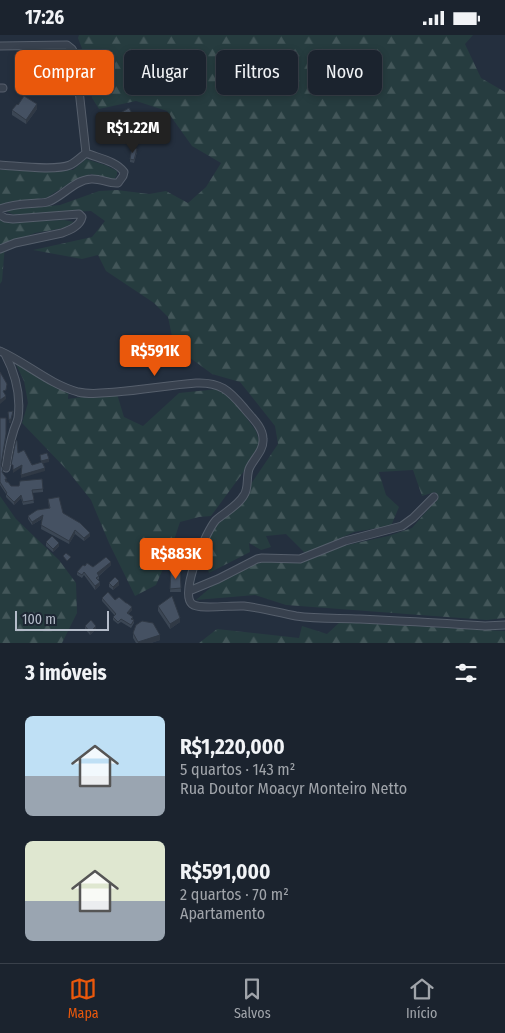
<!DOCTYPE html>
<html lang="pt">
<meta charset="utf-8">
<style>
:root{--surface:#1b232e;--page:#242b36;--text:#f1f3f6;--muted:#a0a4aa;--line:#39404a;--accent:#ea580c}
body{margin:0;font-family:"Fira Sans Condensed",sans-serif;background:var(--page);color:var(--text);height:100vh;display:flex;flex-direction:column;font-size:19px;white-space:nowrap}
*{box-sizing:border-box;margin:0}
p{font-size:16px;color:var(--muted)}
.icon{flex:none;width:28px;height:28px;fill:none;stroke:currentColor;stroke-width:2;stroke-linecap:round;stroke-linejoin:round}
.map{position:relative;height:608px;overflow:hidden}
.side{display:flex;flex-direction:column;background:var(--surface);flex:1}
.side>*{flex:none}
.top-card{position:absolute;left:15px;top:15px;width:475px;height:45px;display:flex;gap:10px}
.scale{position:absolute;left:15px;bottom:12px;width:94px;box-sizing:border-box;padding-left:5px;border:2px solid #b4bcc9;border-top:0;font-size:14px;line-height:18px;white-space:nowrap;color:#b4bcc9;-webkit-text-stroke:4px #1d2633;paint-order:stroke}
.price{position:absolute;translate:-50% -42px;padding:0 11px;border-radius:5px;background:var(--accent);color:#fff;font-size:16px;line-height:32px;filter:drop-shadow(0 1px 2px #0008)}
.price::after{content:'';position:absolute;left:50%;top:30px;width:15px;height:11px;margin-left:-8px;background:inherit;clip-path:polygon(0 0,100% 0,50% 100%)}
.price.selected{background:#222;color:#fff}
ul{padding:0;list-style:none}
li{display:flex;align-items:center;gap:15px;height:125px;padding:0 25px}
li span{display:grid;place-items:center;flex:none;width:140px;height:100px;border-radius:8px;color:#555}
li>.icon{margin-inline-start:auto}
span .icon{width:60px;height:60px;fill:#fffc;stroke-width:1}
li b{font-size:21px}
h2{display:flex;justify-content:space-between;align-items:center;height:60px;padding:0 25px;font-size:21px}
.tag{padding:0 18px;border-radius:8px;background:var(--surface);box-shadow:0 2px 8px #0003,0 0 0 1px var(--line);font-size:18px;line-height:45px}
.tag.selected{background:var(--accent);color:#fff}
.status{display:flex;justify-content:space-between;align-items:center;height:35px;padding:0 25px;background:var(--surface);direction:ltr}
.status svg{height:14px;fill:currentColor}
.menu{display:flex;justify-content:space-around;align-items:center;height:70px;border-top:1px solid var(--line);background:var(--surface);font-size:14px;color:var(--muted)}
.menu a{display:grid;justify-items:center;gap:2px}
.menu .selected{color:var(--accent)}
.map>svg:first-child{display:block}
.forest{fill:url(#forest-firs)}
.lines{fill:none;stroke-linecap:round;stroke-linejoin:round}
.minor-casing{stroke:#565f6c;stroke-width:9}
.minor{stroke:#38414e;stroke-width:7}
.wall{fill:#3b4654}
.shaded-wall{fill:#303945}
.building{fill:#455162;stroke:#303945}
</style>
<div class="status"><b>17:26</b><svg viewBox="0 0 49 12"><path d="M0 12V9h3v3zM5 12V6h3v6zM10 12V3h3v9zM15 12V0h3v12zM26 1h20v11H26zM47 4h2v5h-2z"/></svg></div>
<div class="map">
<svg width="505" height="608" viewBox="0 0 505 608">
<defs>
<pattern id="forest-firs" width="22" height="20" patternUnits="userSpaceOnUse" patternTransform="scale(1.25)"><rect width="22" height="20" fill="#263c3f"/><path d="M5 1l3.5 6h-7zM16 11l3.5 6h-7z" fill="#435659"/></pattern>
</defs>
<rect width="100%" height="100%" fill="#242f3e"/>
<path class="forest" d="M79,0H473L465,9L481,43L505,57V583L487,585L286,570L255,560L196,565L217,547L262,522L301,528L343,511L388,501L412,493L437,464L435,457L422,461L413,435L379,437L386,460L399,472L391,491L354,497L306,519L286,499L266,501L271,512L261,515L249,508L250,517L209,538L202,519L211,496L253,446L278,409L275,391L240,347L212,339L174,311L168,282L154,268L106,236L98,220L82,224L33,215L92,202L105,186L91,176L15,180L5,176L15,174L60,170L99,156L117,155L149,159L166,156L188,168L206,152L221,128L192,111L167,76L136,66L99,74L92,63L89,32L78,3Z
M86,124L105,130L117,136V140L114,145L91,139L70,148L46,163L16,166L0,170V135H73Z
M0,184L12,187L64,185L74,187L64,193L35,198L5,210L2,246L0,249Z
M13,323L69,351L68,364L82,362L117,359L124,382L143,391L179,358L218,354L234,366L256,396L260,409L253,424L211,481L199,482L180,487L169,520L156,550L135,561L109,508L91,465L68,436L22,388L28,368L24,346Z
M0,461L16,484L59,525L76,548L77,578L62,608H0Z
M340,587L505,596V608H199L217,594L299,603L302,591L327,599Z"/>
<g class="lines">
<defs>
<path id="minor" d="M0,11L67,10L72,14L75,19L86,118C81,122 76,127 70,130C55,136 18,131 0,130
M0,53H3
M0,174C12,169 26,169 38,168C42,168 46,168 50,166C64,160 75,145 91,144C100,143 109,149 118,148L123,141L124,137C116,126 98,123 86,118
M0,180L5,183L13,184L79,179L82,182C80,191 70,195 62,198L15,208L0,214
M0,316C27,328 49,349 78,357C91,360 103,358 116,357C143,355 169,350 196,348C220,347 229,355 244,373C251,382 263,392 263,404C264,416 253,424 249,434C246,443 249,453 244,460C238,471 225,477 216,485C206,496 179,558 192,569C199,575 233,570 244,571C262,573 279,578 296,581C317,584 339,583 360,584C402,586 443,588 485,591L505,590
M5,319C15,338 21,361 18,383C17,388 14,393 13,398C9,410 8,421 6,433
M189,556L218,544L257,524L262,523L300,524L345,506L402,491L413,483L434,462"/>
</defs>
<use href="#minor" class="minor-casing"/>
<use href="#minor" class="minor"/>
</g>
<path class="wall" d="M18,70L37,74L26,89L12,80V75Z
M115,81L135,88L131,90L134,105L128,107L124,94L121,96L115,85Z
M137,117L134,128L130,127V124Z
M0,383L6,402L1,431L3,438L7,447L11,451L43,454V457L32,458L34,468L23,470L21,463L14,470L6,462V459L0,450Z
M48,464L63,478L90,501L84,506L75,499L69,509L41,494L42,484L32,490L28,484V481L49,473Z
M46,507L59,511L53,517L46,511Z
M111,530L99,541V544L98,545L100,550L95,555L84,540L82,543L77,540V537L85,531L93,532Z
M180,536L181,557H170L171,537Z
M109,548L119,550L113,555L109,552Z
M102,563L115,565L132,575L128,579L133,584L134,588L131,593L121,587L118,589L113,585V582L115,581L102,566Z
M158,571L180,587L170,594L158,576Z
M85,591L96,594L90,600L85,594Z
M133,598L160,605L151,608H136L133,603Z"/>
<path class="shaded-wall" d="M37,69V74L26,89V85Z
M135,84V88L130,91V87Z
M124,90V94L121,96V91Z
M134,100V105L128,107V102Z
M6,361V364L0,369V365Z
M13,376L11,388H9V385Z
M49,424V427L41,429V426Z
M22,430V432L13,438V435Z
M45,433V436L21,443V440Z
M21,460V463L14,470V467Z
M43,480V483L32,490V487Z
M75,495V499L69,509V506Z
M90,498V501L84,506V503Z
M59,508V511L53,517V514Z
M111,527V530L97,542V538Z
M119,546V550L113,555V552Z
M100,547V550L95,555V551Z
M132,572V575L127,580V578Z
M180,583V587L170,594V589Z
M96,591V594L90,600V597Z
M160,600V605L151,608H138V607Z"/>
<path class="building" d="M24,61L37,69L26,85L12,75L17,69L18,70Z
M129,73L135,84L130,87L134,100L128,102L124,90L121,91L115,81Z
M132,113L137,114L134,125L130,124Z
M0,337L7,349L6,355L3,356L6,361L0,365Z
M13,376L11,384L9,385L8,377Z
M0,383H6V399L1,430L3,434L2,437L7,444H5L6,447H8L11,451H19L20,446L42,444L43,454L32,455L34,465L23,467L21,460L14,467L6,459L7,458L0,447Z
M16,405L17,406L18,418L24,415L32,430L42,427L45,433L21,440L22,430L13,435V430H11Z
M47,418L49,424L41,426L40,420Z
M59,462L63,478L80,488L90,498L84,503L75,495L69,506L41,490L43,480L32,487L28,481L37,475L50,473L48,464Z
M52,501L59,508L53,514L46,507Z
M66,518L71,522L67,526L63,521Z
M106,522L111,527L97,538L99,541L96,543L100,547L95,551L84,537L82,540L77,537L83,530L85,531L87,528L93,532Z
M180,536L181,553L170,554L171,537Z
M115,542L119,546L113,552L109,548Z
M108,557L115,565L119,562L126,568H127L132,572L127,578L133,582L131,584L134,585L131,590L121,584L118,587L113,582L116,579L102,563Z
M172,561L180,583L170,589L158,571Z
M91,585L96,591L90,597L85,591Z
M142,586L153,588L160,600L138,607L133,598L136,590Z"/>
</svg>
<div class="scale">100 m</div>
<b class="price selected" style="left:133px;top:119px">R$1.22M</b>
<b class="price" style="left:155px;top:342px">R$591K</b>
<b class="price" style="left:176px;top:545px">R$883K</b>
<div class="top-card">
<a class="tag selected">Comprar</a>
<a class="tag">Alugar</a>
<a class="tag">Filtros</a>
<a class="tag">Novo</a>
</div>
</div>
<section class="side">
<h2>3 imóveis<svg class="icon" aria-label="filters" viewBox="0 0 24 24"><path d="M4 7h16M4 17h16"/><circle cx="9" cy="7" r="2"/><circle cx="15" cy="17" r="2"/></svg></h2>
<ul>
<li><span style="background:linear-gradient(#bfe0f5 60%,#9aa5b1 0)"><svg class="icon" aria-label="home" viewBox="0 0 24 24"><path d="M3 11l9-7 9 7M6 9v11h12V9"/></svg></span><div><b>R$1,220,000</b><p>5 quartos · 143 m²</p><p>Rua Doutor Moacyr Monteiro Netto</p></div></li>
<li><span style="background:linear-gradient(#dfe7d0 60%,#9aa5b1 0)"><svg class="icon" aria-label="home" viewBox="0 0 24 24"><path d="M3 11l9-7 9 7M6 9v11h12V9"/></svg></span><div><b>R$591,000</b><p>2 quartos · 70 m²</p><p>Apartamento</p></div></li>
</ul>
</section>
<nav class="menu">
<a class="selected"><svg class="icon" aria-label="map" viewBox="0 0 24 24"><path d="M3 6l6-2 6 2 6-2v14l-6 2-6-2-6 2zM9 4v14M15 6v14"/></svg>Mapa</a>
<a><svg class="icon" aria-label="saved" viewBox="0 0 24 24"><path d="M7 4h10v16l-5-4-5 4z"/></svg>Salvos</a>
<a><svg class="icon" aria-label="home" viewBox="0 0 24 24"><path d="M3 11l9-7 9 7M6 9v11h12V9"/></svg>Início</a>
</nav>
